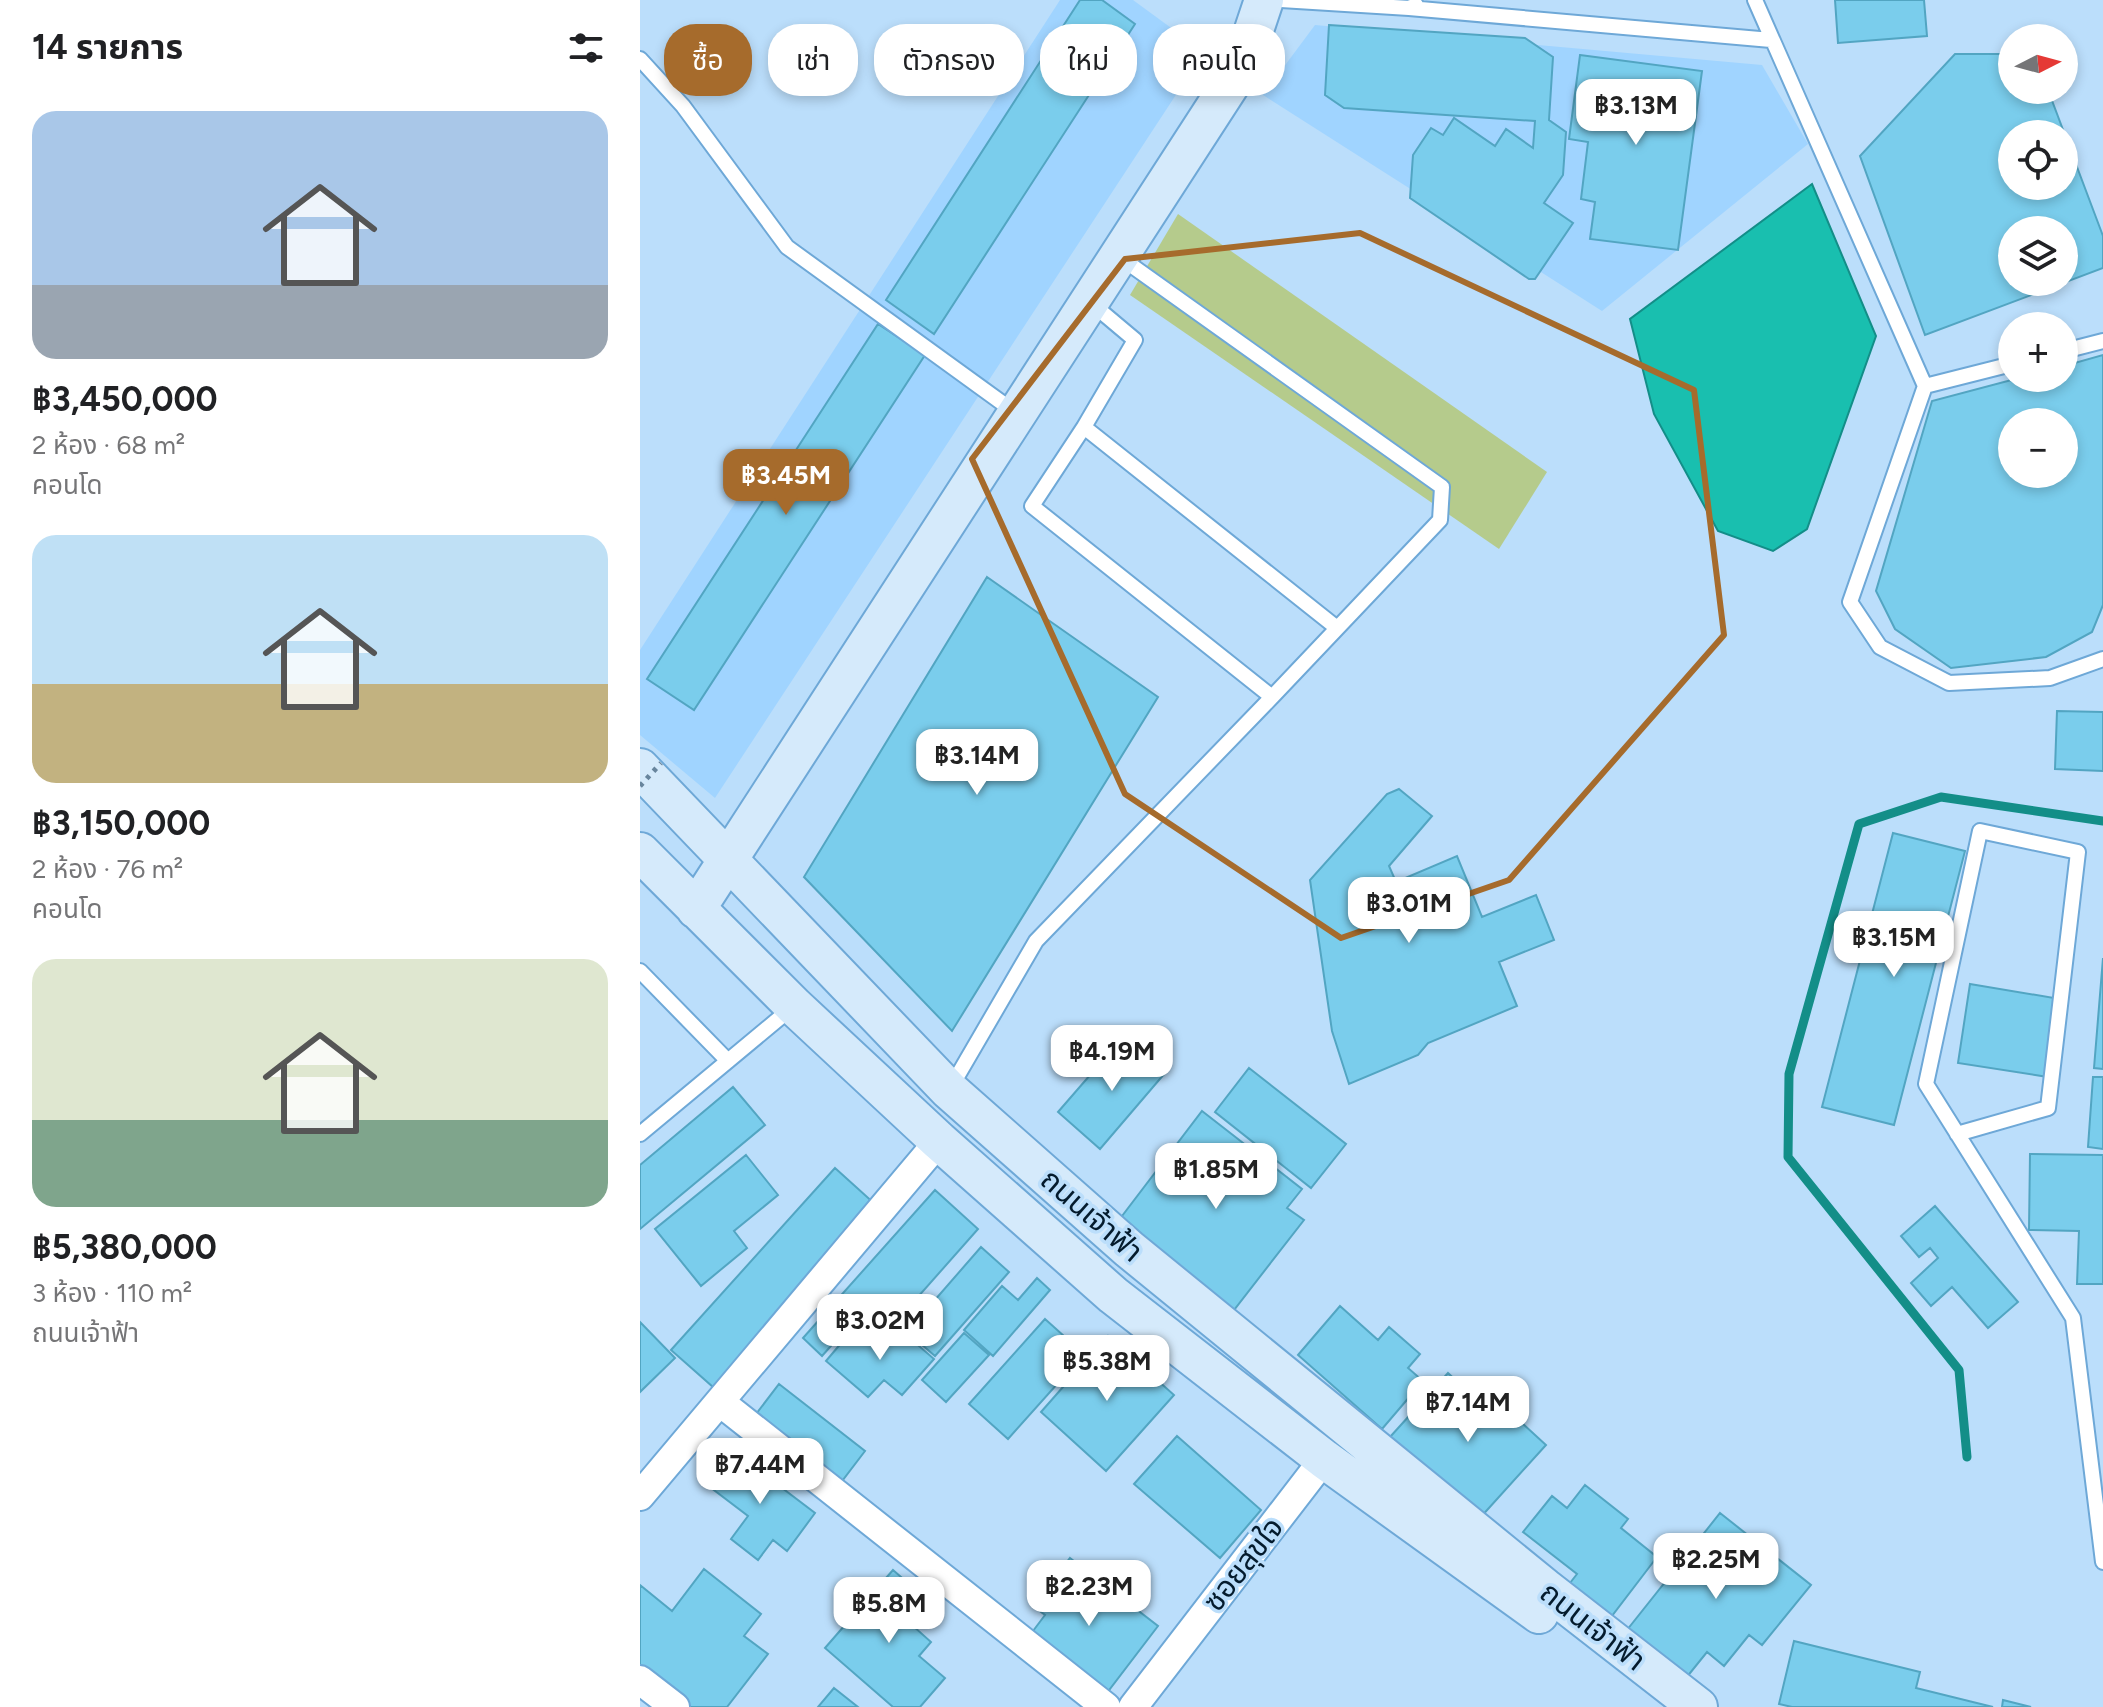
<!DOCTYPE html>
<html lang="th">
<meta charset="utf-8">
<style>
:root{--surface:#fff;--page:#f2f2f2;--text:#202124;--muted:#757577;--accent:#a66b2c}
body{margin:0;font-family:Figtree,"Noto Sans Thai",sans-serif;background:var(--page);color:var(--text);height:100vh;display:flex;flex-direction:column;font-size:30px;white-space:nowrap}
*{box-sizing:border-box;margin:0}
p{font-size:26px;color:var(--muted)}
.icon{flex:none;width:44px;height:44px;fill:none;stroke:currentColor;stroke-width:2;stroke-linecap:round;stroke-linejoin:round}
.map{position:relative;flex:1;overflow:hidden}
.details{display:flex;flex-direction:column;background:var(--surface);width:640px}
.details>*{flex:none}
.top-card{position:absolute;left:24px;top:24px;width:760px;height:72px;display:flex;gap:16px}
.needle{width:52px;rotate:84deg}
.buttons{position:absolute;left:1358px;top:24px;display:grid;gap:16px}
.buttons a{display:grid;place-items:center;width:80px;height:80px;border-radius:50%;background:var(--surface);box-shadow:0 4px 12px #0003;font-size:40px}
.price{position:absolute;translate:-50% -68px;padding:0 18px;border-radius:16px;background:#fff;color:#222;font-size:26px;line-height:52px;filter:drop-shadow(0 2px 4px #0008)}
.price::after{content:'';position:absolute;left:50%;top:48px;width:24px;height:18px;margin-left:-12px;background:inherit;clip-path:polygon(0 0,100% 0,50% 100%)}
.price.current{background:var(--accent);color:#fff}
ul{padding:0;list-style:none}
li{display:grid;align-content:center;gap:16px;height:424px;padding:0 32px}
li span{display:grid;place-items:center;height:248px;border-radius:24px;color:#555}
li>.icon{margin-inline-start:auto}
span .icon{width:144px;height:144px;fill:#fffc;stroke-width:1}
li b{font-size:34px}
h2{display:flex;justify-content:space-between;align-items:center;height:96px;padding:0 32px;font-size:34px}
.tag{padding:0 28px;border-radius:32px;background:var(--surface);box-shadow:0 4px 12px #0003;font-size:28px;line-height:72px}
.tag.current{background:var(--accent);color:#fff}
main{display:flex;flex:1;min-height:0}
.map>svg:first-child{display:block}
.built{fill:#a0d4ff}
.green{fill:#b5cb8c}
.water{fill:#19bfaf;stroke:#138e88;stroke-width:2}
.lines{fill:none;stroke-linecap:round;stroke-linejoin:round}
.stream{stroke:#138e88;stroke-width:9}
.building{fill:#7acdec;stroke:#52a5c2;stroke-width:2;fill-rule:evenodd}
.lane-casing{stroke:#6ea8d7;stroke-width:18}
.street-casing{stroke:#6ea8d7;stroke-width:32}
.secondary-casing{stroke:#6ea8d7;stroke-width:42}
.lane{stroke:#fff;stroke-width:14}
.street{stroke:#fff;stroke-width:28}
.secondary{stroke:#d5eafb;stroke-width:38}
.path-bridge{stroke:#68859d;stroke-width:5;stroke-dasharray:4 6;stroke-linecap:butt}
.marked{fill:none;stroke:#a66b2c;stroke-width:6;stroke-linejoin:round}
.labels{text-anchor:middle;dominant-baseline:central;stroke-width:7;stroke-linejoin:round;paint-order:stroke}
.street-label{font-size:30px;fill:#041b2d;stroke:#bbdefb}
</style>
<main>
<section class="details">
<h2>14 รายการ<svg class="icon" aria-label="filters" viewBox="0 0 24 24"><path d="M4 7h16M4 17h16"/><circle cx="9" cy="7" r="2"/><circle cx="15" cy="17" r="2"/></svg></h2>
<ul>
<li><span style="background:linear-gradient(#a9c7e8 70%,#9aa5b1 0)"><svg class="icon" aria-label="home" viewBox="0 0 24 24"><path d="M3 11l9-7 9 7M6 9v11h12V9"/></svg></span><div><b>฿3,450,000</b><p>2 ห้อง · 68 m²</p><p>คอนโด</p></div></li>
<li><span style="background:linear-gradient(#bfe0f5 60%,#c2b280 0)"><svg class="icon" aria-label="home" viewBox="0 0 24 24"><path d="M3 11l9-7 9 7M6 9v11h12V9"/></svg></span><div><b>฿3,150,000</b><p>2 ห้อง · 76 m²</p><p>คอนโด</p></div></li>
<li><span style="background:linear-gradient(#dfe7d0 65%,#7fa58c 0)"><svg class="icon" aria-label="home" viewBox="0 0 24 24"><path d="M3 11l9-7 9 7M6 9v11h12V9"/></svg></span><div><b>฿5,380,000</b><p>3 ห้อง · 110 m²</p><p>ถนนเจ้าฟ้า</p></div></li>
</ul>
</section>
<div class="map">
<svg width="1463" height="1707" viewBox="0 0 1463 1707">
<rect width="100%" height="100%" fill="#bbdefb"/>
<path class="built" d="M420,0H493L564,52L75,798L0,735V650Z
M675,25L1122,65L1168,144L962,311L623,95Z"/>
<path class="green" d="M538,214L907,472L859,549L490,295Z"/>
<path class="water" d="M1172,184L1236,336L1167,529L1133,551L1078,531L1014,414L990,319Z"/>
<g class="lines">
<path class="stream" d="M1327,1457L1319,1370L1148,1157L1149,1074L1219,824L1301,797L1463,821"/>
</g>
<path class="building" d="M440,0H462L495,24L294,334L246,300Z
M1195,0H1284L1287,36L1198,43Z
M689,25L885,38L913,57L909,120L926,132L923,175L904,203L933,223L895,279H889L770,198L773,155L791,128L803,135L814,118L855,146L866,129L893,148L895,121L704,108L685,95Z
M1315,54H1372V90H1408L1463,236V268L1285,335L1220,156ZM1372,134H1424V186H1372ZM1372,230H1424V282H1372Z
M940,55L1062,71L1038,250L950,239L955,202L941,199L948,142L929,139Z
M238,324L285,355L54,710L7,679Z
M1463,355V605L1452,632L1406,657L1311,668L1255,629L1236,591L1292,401L1379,378H1424V366ZM1372,422H1424V474H1372Z
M347,577L518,697L312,1031L164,877Z
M1417,711L1463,712V771L1415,769Z
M759,789L792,816L749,866L756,882L817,856L842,917L896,895L914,940L859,962L877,1006L788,1043L778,1055L709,1084L692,1031L670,880L747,794Z
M1253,833L1325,851L1254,1125L1182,1107Z
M1463,958V1069L1454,1068Z
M1330,984L1420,999L1408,1077L1318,1063Z
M484,1036L525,1073L460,1149L418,1112Z
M609,1068L706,1144L671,1188L575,1112Z
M1453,1077H1463V1149L1448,1147Z
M93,1087L125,1125L0,1229V1165Z
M562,1111L662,1189L647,1208L664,1220L594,1310L479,1220Z
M1390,1154L1463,1155V1284H1437L1439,1231L1389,1230Z
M106,1155L138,1195L94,1231L107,1248L61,1286L15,1229Z
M195,1168L236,1205L73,1387L31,1350Z
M295,1190L338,1229L238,1342L214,1320L182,1356L163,1338Z
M1295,1206L1378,1302L1348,1328L1312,1287L1291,1306L1271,1283L1298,1258L1290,1248L1279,1257L1261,1236Z
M341,1247L369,1272L295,1356L267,1332Z
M397,1278L410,1290L353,1356L324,1330L362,1286L378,1300Z
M700,1306L738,1340L749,1327L780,1354L768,1368L783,1381L742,1429L658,1355Z
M405,1319L444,1354L368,1439L329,1404Z
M0,1322L35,1358L0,1392Z
M257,1327L294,1359L262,1395L244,1380L228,1397L186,1361L214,1328L238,1349Z
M324,1333L349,1355L306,1402L282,1380Z
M468,1336L534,1395L466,1471L401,1412Z
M808,1373L837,1400L846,1390L906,1445L839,1519L750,1437Z
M139,1384L225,1451L199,1485L113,1418Z
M537,1436L621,1510L580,1558L494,1484Z
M92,1450L175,1513L147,1551L133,1540L118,1560L91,1539L108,1516L66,1484Z
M945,1485L988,1519L981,1528L1017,1557L965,1625L923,1592L937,1574L883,1532L912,1496L927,1508Z
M1080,1513L1171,1585L1122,1645L1109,1635L1084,1666L1067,1652L1042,1683L983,1635Z
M430,1558L518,1626L463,1698L387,1639L405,1615L393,1606Z
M64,1569L121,1614L104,1636L128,1654L87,1707H40L0,1669V1585L32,1611Z
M253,1570L292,1604L273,1626L291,1642L279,1656L305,1678L280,1707H253L185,1648Z
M1154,1641L1280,1672L1276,1688L1353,1707H1152L1139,1704Z
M194,1688L218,1707H178Z
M1363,1700L1391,1707H1362Z"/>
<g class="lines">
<defs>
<path id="lane" d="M641,0L769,8L776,5
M1115,0L1285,386L1210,602L1240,647L1309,683L1410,678L1463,659
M769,8L1131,40
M0,59L43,106L147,247L376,413
M481,258L802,487L800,520L632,697
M1424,351L1463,341
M1285,386L1372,364
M444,427L697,628
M0,971L88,1061
M311,1087L396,941L632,697L392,506L444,427L495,340L451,303
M0,1134L154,1006
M1317,1134L1408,1108L1438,852L1340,831L1286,1084L1433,1318L1463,1562"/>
<path id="street" d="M80,1402L466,1707
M0,1496L299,1141
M0,1680L35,1707
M493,1707L684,1459"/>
<path id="secondary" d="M0,768L309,1090L489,1249L905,1588L1058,1707
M0,852L154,1006L299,1141L473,1295L684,1459L899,1614
M56,909L602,66L624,0"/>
</defs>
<use href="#lane" class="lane-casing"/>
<use href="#street" class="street-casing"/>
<use href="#secondary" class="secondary-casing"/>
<use href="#lane" class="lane"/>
<use href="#street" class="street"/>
<use href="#secondary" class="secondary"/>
<path class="path-bridge" d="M0,786L21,763"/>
</g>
<path class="marked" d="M720,233L1054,390L1084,635L869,880L701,938L485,794L332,459L485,259Z"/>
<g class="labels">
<g class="street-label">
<text transform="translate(452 1215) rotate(41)">ถนนเจ้าฟ้า</text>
<text transform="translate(603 1564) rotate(-52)">ซอยสุขใจ</text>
<text transform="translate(953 1626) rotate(38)">ถนนเจ้าฟ้า</text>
</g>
</g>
</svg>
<div class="buttons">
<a><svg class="needle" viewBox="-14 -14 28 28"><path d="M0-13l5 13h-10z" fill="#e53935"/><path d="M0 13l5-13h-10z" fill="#757577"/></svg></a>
<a><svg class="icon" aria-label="locate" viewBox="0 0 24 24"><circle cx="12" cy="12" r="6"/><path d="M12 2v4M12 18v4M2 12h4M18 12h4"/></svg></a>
<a><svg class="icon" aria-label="layers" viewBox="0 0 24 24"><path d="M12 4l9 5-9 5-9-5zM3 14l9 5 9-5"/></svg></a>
<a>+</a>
<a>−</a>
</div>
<b class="price" style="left:996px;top:147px">฿3.13M</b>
<b class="price current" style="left:146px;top:517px">฿3.45M</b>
<b class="price" style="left:337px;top:797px">฿3.14M</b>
<b class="price" style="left:769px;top:945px">฿3.01M</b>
<b class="price" style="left:1254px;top:979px">฿3.15M</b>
<b class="price" style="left:472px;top:1093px">฿4.19M</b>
<b class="price" style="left:576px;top:1211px">฿1.85M</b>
<b class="price" style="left:240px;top:1362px">฿3.02M</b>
<b class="price" style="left:467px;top:1403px">฿5.38M</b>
<b class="price" style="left:828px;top:1444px">฿7.14M</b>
<b class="price" style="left:120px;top:1506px">฿7.44M</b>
<b class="price" style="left:1076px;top:1601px">฿2.25M</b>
<b class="price" style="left:449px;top:1628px">฿2.23M</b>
<b class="price" style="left:249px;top:1645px">฿5.8M</b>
<div class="top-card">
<a class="tag current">ซื้อ</a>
<a class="tag">เช่า</a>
<a class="tag">ตัวกรอง</a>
<a class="tag">ใหม่</a>
<a class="tag">คอนโด</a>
</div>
</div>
</main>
